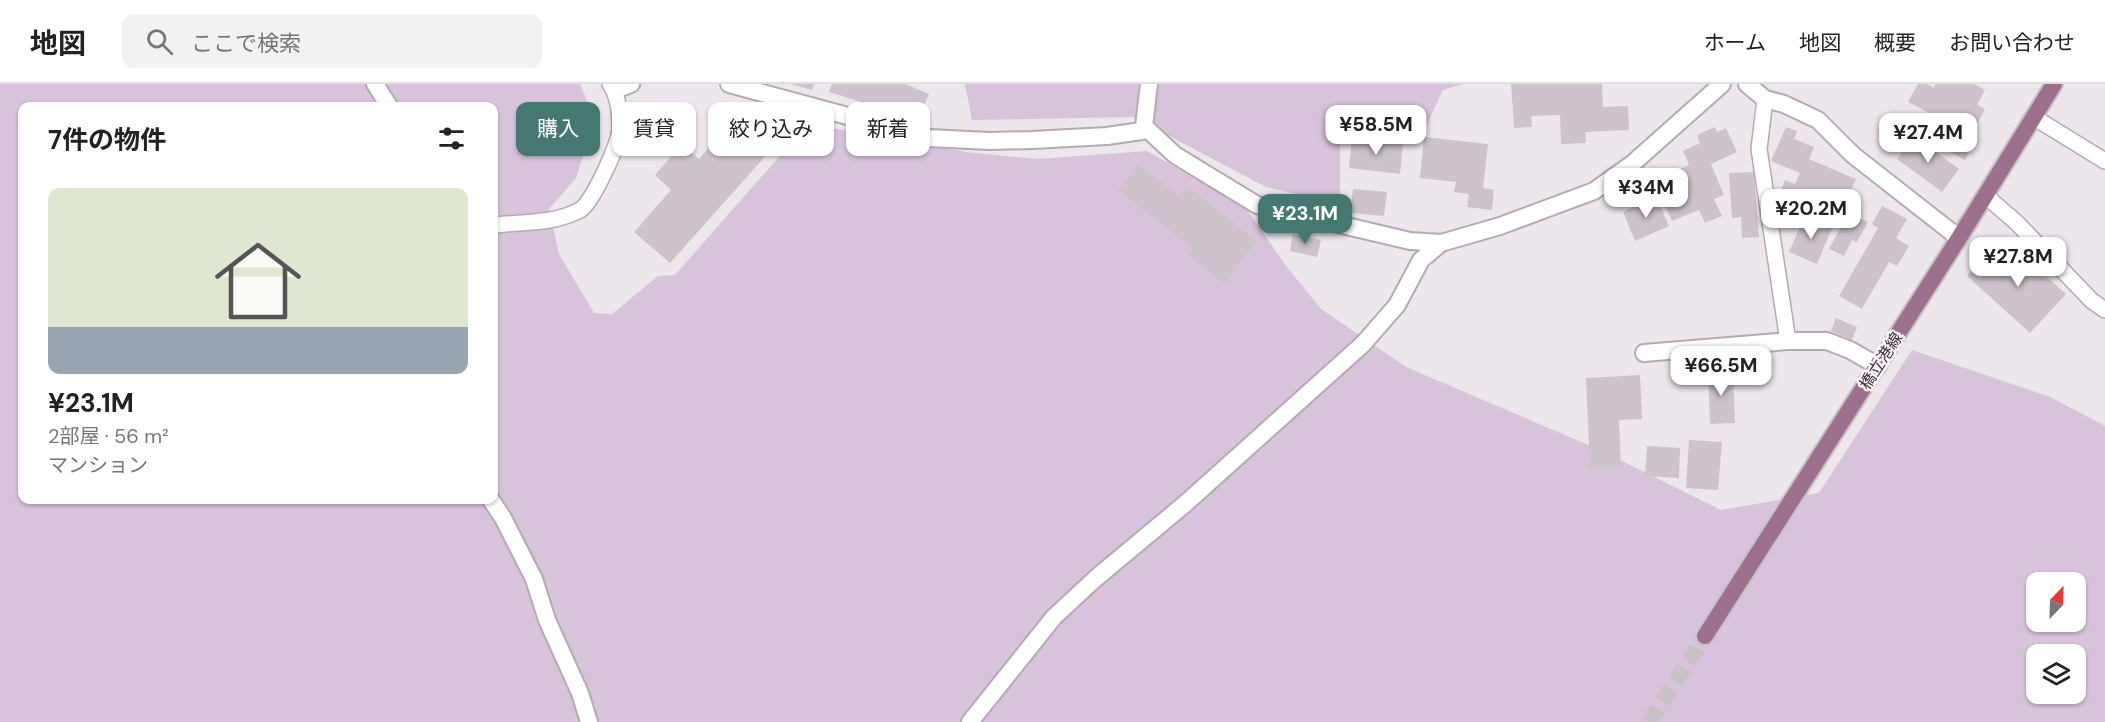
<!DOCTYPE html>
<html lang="ja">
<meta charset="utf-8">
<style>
:root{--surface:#fff;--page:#f2f2f2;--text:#222;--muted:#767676;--line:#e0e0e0;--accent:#457871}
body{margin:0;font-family:"DM Sans","Noto Sans JP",sans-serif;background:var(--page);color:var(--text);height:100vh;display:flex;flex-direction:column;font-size:22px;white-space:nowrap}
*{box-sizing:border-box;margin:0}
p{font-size:20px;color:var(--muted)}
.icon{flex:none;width:33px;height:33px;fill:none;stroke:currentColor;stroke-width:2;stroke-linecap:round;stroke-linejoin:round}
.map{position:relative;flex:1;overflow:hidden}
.drawer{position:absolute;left:18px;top:18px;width:480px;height:402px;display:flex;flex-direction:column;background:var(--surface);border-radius:12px;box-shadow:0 2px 4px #0004}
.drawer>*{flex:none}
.guide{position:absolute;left:516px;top:18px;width:570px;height:54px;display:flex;gap:12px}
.needle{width:39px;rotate:23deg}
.controls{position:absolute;left:2026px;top:488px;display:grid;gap:12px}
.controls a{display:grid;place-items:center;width:60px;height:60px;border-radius:12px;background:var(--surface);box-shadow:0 2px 4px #0004;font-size:30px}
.price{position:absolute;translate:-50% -51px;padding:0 14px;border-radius:12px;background:#fff;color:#222;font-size:20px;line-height:39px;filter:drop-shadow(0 2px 3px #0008)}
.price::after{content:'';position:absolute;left:50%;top:36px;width:18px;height:14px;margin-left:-9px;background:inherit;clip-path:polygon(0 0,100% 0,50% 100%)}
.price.selected{background:var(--accent);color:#fff}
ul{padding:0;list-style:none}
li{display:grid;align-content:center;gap:12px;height:318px;padding:0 30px}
li span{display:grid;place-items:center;height:186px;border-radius:12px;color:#555}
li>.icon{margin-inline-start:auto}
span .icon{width:108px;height:108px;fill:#fffc;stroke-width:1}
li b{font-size:26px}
h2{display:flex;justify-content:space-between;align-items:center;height:72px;padding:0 30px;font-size:26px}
.chip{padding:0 21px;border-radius:12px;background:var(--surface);box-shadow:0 2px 4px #0004;font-size:21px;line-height:54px}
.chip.selected{background:var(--accent);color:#fff}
header{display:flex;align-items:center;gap:36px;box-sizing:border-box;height:84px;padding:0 30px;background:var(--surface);border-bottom:2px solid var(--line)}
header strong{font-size:28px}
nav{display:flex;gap:33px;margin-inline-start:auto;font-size:21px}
.search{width:420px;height:54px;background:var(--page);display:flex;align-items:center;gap:15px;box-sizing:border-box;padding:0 21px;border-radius:12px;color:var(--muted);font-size:22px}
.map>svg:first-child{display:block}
.green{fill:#d8c2dc;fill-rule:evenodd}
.building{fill:#cec3cc}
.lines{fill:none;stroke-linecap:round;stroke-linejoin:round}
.primary-tunnel{stroke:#cac0c8;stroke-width:16;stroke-dasharray:16 8;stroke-linecap:butt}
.service-casing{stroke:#b5a9b2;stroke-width:18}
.minor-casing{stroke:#b5a9b2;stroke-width:20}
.primary-casing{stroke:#c9c3c7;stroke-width:20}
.service{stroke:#fff;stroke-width:15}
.minor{stroke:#fff;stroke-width:16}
.primary{stroke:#9d708e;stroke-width:16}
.labels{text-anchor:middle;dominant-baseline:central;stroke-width:5;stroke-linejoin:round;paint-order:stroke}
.street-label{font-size:16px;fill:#3e2736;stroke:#faf7fa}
</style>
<header>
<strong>地図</strong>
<div class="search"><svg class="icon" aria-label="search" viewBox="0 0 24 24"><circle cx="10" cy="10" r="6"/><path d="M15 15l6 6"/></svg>ここで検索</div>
<nav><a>ホーム</a><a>地図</a><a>概要</a><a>お問い合わせ</a></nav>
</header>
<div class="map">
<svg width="2105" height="638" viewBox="0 0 2105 638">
<rect width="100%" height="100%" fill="#ede6ec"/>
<path class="green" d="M0,0H580L595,35L576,94L549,125L559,170L594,229L612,230L658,192L675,191L785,66L796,34L825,43L966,68L1037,75L1147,67L1245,123L1287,183L1321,225L1406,283L1600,366L1721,426L1819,409L1912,266L2050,313L2105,342V638H0ZM22,22H494V416H22ZM2037,498H2076V537H2037ZM2037,570H2076V609H2037Z
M965,0H1463L1443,6L1427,40L1340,43V120L1266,103L1133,33L972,36Z"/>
<path class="building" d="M791,0H814L812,6Z
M832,0H905L929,10L918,36L829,8Z
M1511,0H1602L1603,23L1628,22L1629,46L1585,48L1586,59L1561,60L1560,31L1531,32L1532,43L1514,44Z
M1918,0H1927L1934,4L1936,0H1974L1985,6L1977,21L1985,25L1969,55L1975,58L1965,76L1925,54L1937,33L1908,18Z
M742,26L778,58L670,179L634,148L671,106L655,91L682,60L699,75Z
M1715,43L1717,48L1726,44L1737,68L1711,80L1724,111L1714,115L1722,132L1705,139L1699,126L1672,137L1654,97L1689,81L1683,67L1700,59L1697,51Z
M1786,43L1797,47L1794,55L1814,63L1809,75L1856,95L1849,112L1839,108L1830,130L1798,116L1788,140L1779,136L1788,115L1779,111L1785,96L1795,100L1800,89L1771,77Z
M1914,52L1959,85L1942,108L1897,75Z
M1424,53L1488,60L1483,104L1494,106L1492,126L1467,123L1469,110L1454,108L1456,98L1420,94Z
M1352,54L1403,59L1400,90L1349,84Z
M1138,80L1179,112L1187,102L1257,157L1224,200L1188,171L1193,165L1118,106Z
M1754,88L1759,153L1742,154L1741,133L1732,134L1729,89Z
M1353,105L1387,108L1384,132L1350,129Z
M1656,113L1669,142L1635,157L1623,128Z
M1882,122L1907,135L1896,154L1909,162L1897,182L1889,178L1862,225L1839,212L1878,144L1872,140Z
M1849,128L1868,138L1857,158L1852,156L1844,172L1829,165Z
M1804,133L1832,144L1817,180L1789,168Z
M1293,150L1321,156L1317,173L1290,167Z
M2010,160L2066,210L2030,249L1967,192L1982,175L1990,183Z
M1836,234L1857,243L1852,256L1831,247Z
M1708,286H1733L1735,339L1710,340Z
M1640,291L1642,335L1619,336L1621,383L1590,385L1586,294Z
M1689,356L1722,358L1718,406L1686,404Z
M1647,362L1680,364L1679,394L1645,392Z"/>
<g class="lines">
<path class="primary-tunnel" d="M1649,638L1705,552"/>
<defs>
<path id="service" d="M1765,15L1759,65L1788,257
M2035,34L2105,77
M1986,112L2017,139L2092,217L2105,226
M494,141C521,138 555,140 580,126C592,120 620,58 620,45C620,31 618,11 610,0"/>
<path id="minor" d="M375,0L389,22
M729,0L929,54L990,57L1032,56L1107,52L1148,46
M1149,0L1144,42L1175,71L1257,121L1410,157L1441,159L1500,142L1594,107L1632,80L1722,0
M1747,0L1765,15L1784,20L1818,36L1853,71L1959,154
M615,6L631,0
M1644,269L1788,257H1827L1850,266L1878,282
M491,416L503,434L534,495L547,536L580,609L589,638
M970,638L1054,533L1096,494L1186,419L1363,260L1397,221L1421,176L1441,159"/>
<path id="primary" d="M1705,552L1959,154L2054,0"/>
</defs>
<use href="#service" class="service-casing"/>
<use href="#minor" class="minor-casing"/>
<use href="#primary" class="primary-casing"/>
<use href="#service" class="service"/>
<use href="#minor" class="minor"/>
<use href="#primary" class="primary"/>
</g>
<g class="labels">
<g class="street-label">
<text transform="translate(1881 277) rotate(-57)">橋立港線</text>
</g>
</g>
</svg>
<div class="controls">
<a><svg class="needle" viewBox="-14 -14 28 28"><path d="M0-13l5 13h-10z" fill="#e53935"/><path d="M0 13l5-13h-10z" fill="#767676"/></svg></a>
<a><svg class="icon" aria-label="layers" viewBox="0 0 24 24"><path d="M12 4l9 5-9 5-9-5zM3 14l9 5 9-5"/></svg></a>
</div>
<b class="price" style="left:1376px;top:72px">¥58.5M</b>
<b class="price" style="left:1928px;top:80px">¥27.4M</b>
<b class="price" style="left:1646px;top:135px">¥34M</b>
<b class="price" style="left:1811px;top:156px">¥20.2M</b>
<b class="price selected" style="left:1305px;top:161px">¥23.1M</b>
<b class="price" style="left:2018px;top:204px">¥27.8M</b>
<b class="price" style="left:1721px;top:313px">¥66.5M</b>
<div class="guide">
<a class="chip selected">購入</a>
<a class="chip">賃貸</a>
<a class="chip">絞り込み</a>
<a class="chip">新着</a>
</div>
<section class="drawer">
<h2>7件の物件<svg class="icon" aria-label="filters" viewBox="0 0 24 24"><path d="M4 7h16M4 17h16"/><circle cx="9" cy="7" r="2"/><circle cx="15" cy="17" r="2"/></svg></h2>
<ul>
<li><span style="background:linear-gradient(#dfe7d0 75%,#9aa5b1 0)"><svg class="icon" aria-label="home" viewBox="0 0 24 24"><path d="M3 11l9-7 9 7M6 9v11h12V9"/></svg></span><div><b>¥23.1M</b><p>2部屋 · 56 m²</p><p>マンション</p></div></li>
</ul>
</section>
</div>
